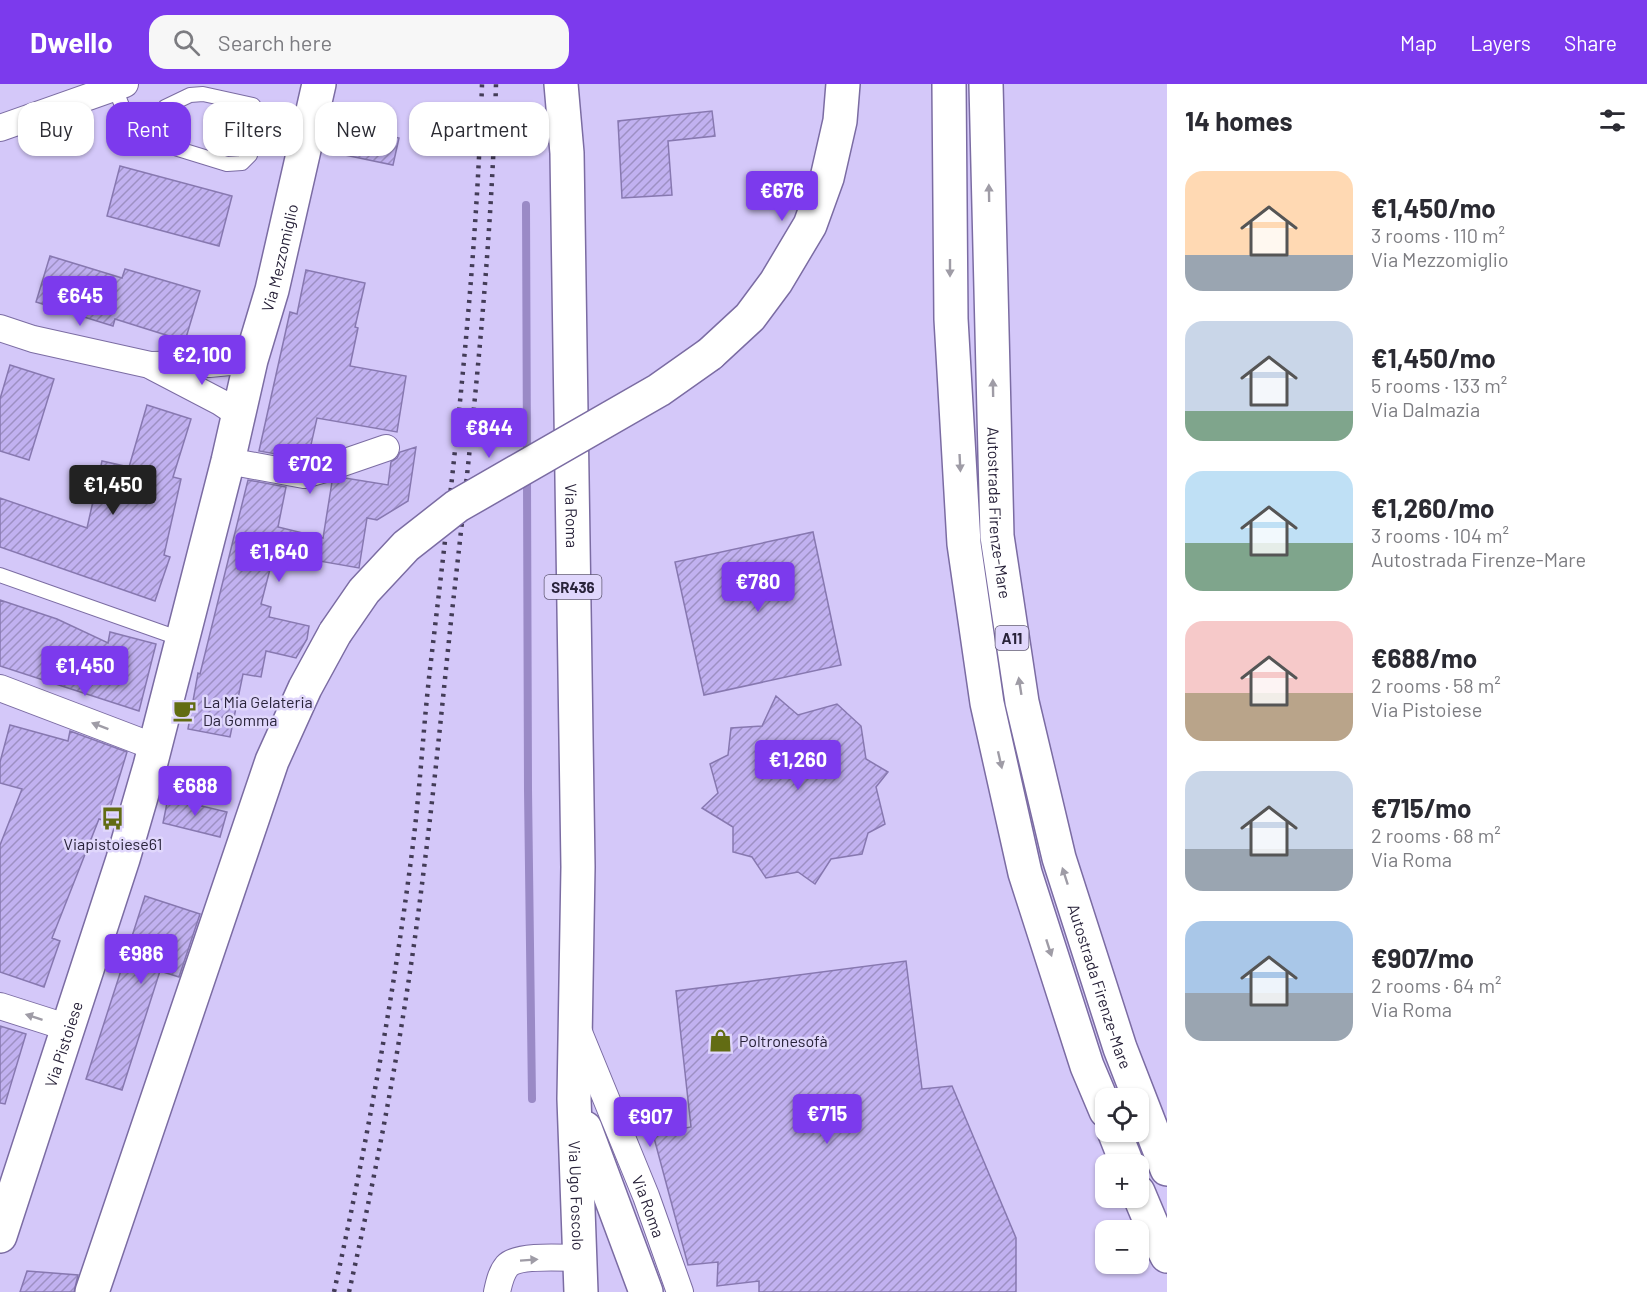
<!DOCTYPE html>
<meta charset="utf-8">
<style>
:root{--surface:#fff;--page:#f7f7f7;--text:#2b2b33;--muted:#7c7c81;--accent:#7c3aed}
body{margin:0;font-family:Barlow,sans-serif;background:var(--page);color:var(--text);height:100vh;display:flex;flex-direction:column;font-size:22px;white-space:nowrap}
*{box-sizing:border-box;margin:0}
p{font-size:20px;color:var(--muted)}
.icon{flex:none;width:33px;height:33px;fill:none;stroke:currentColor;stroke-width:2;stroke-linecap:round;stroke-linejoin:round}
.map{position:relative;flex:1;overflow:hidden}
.sheet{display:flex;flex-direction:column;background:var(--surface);width:480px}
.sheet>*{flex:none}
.hud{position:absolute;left:18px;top:18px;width:570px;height:54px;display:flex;gap:12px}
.tools{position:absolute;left:1095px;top:1004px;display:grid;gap:12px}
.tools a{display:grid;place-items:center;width:54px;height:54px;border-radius:12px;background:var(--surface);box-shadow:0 2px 4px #0004;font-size:30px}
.price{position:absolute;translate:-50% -51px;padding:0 14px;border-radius:6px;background:var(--accent);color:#fff;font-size:20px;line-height:39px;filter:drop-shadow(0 2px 3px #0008)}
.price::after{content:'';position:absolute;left:50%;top:36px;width:18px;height:14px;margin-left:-9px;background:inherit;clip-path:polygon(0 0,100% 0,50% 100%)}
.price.selected{background:#222;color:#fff}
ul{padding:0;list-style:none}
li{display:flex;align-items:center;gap:18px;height:150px;padding:0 18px}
li span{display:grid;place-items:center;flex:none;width:168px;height:120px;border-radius:18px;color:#555}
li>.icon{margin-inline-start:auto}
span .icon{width:72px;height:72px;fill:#fffc;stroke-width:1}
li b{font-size:26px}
h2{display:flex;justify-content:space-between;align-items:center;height:72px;padding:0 18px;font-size:26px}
.pill{padding:0 21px;border-radius:18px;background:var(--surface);box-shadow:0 2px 4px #0004;font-size:21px;line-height:54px}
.pill.selected{background:var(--accent);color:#fff}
header{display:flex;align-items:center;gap:36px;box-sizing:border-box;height:84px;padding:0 30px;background:var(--accent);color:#fff}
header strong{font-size:28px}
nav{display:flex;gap:33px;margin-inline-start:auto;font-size:21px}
.search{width:420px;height:54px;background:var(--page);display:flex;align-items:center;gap:15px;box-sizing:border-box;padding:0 21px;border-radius:18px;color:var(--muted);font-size:22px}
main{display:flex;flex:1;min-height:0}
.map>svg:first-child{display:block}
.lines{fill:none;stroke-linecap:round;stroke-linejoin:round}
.stream{stroke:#9a8ac6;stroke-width:8}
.building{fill:url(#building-hatch);stroke:#8778b0;stroke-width:1.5}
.service-casing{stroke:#7b6ca3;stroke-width:16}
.minor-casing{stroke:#7b6ca3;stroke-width:28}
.secondary-casing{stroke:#7b6ca3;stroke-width:36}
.primary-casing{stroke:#7b6ca3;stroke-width:36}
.motorway-casing{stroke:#7b6ca3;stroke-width:36}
.service{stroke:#fff;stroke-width:14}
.minor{stroke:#fff;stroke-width:26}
.secondary{stroke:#fff;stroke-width:33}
.primary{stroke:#fff;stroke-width:33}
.motorway{stroke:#fff;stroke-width:33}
.rail{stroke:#433c57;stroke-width:4.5;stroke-dasharray:3 6;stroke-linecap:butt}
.secondary-bridge-casing{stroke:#7b6ca3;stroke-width:36;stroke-linecap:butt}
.secondary-bridge{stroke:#fff;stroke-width:33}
.oneway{fill:#9f9ca6}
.labels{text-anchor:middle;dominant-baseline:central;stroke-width:5;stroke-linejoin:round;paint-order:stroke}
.shield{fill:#e0d7fc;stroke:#605974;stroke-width:1.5}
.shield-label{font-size:15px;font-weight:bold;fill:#29233a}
.street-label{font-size:16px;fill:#29233a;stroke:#e0d7fc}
.poi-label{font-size:16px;fill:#29233a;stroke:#e0d7fc;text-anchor:start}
</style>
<header>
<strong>Dwello</strong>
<div class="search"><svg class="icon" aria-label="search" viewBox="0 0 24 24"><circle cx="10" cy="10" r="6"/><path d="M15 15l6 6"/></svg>Search here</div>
<nav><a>Map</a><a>Layers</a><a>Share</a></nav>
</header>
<main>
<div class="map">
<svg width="1167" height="1208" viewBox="0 0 1167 1208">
<defs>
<pattern id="building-hatch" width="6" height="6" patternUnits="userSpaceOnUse" patternTransform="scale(1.5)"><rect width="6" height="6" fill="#c1b1f0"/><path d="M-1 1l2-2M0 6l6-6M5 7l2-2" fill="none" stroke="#9d90c3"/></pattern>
</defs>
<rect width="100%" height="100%" fill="#d4c8f9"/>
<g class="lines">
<path class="stream" d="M526,121L527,372
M527,393L528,706L532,1015"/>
</g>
<path class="building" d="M712,27L715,52L668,57L672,111L622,114L618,37Z
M342,41L399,54L393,81L335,69Z
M120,82L232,112L219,162L107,132Z
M50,172L122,194L125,185L200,207L185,257L115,235L113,242L36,218Z
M306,186L365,199L355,243L358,244L350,282L406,292L397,348L317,334L308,374L304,375L259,367L290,228L297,230Z
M10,281L54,295L29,376L0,367V315Z
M147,321L191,335L173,393L181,395L164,471L170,473L155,517L0,463V414L87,444L102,377L129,383Z
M416,363L408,417L377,436L367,434L359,484L319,477L320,472L276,462L261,520L271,523L269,533L309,542L307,555L296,574L266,567L261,593L243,590L230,653L188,645L198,589L200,590L248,396L286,403L278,443L323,454L332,398L345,394L388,401L391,378L397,374L400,368Z
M813,448L841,581L704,611L675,478Z
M0,516L57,535L108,559L110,548L156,560L139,627L0,582Z
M776,612L798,631L837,620L861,642L866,675L888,688L876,703L885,740L868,749L862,770L831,775L815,800L798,788L766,794L752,773L733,768V743L702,724L718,709L710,680L728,671L731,644L762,642Z
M10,641L68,657L70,647L127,668L106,737L99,735L52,854L60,857L44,903L0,888V761L22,705L0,699V678Z
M168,714L227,728L220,753L163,739Z
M145,812L200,830L179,893L160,887L122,1006L86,995Z
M906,877L922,1005L952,1002L1016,1154V1208H759V1197L717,1202L718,1178L688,1181L653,1050L691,1043L676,907Z
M0,942L26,950L5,1020L0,1019Z
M27,1187L78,1191L74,1208H20Z"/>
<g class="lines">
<defs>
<path id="service" d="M115,4L128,37L137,45L145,50L162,60L227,80L242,79L250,71L258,34V27L253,21L203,10L190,11L165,23L145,50
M0,491L181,555"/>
<g id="minor">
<path d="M0,44L125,0"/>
<path d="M0,244L33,255L150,281L209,280L251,276"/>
<path d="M153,283L220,318L238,330"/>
<path d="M228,377L304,391L325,385L386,364"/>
<path d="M0,604L155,663"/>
<path d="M0,922L69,944"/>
<path id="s1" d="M578,946L646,1112L680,1208"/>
<path d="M497,1208C499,1199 501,1189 507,1182C518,1170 565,1174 581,1174"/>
</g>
<g id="secondary">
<path d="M710,270L750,233L776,198L810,141L827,94L840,37L843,0"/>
<path id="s2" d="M0,1152L123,775L150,682L228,377L251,276L272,206L319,0"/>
<path d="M92,1208L272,677L305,604L335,549"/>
</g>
<g id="primary">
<path id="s3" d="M561,0L567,69L578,783L574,1015L581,1208"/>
<path d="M585,1044L646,1208"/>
</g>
<g id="motorway">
<path d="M949,0L951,235L964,460L987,619L1025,789L1087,982L1106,1027"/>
<path id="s4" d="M986,0L997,452L1022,618L1059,774L1120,964L1167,1085"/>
<path d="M1114,1047L1127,1080"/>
<path d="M1138,1108L1154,1146L1167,1172"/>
</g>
</defs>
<use href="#service" class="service-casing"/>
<use href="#minor" class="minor-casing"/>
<use href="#secondary" class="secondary-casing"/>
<use href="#primary" class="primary-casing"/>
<use href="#motorway" class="motorway-casing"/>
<use href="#service" class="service"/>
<use href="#minor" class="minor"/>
<use href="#secondary" class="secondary"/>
<use href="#primary" class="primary"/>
<use href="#motorway" class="motorway"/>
<path class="rail" d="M334,1208C366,1063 393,916 412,768C420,707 423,646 430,585C453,391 476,196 482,0
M349,1208C380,1071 406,932 423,792C434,707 442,622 451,537C471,358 491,180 496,0"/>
<defs>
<path id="secondary-bridge" d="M335,549L364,507L406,462L457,422L659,306L710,270"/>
</defs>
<use href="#secondary-bridge" class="secondary-bridge-casing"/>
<use href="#secondary-bridge" class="secondary-bridge"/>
</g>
<defs><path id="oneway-solid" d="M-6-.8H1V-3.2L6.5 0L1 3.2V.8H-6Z" transform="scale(1.5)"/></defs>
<g class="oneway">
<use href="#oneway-solid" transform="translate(989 109) rotate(-91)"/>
<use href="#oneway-solid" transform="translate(950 184) rotate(90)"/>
<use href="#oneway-solid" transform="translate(993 304) rotate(-91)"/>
<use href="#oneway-solid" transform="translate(960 379) rotate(87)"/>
<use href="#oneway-solid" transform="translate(1020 602) rotate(-99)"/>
<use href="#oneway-solid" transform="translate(100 642) rotate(-159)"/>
<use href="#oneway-solid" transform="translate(1000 676) rotate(77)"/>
<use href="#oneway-solid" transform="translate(1065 792) rotate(-108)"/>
<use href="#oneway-solid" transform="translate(1049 864) rotate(72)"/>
<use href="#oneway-solid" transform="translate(34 933) rotate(-162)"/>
<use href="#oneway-solid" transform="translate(529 1176) rotate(-4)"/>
</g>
<defs>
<symbol id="cafe-bare" viewBox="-9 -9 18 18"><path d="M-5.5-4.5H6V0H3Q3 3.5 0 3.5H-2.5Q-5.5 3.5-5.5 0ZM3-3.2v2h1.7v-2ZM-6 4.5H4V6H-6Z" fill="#626c13" stroke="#e0d7fc" stroke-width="2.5" paint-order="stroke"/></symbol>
<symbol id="bus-bare" viewBox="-9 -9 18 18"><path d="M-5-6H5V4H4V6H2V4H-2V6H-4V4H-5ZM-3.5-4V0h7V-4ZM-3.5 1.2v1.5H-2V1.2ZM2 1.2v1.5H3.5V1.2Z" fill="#626c13" stroke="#e0d7fc" stroke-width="2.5" paint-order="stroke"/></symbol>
<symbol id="shop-bare" viewBox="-9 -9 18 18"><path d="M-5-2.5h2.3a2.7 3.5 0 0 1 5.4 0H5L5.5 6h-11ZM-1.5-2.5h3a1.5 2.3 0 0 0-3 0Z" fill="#626c13" stroke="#e0d7fc" stroke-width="2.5" paint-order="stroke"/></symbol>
</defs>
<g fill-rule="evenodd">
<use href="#cafe-bare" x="168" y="610" width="33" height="33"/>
<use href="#bus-bare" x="96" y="718" width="33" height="33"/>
<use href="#shop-bare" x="704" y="940" width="33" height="33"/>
</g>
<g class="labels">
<g class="shield">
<rect x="544.5" y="491" width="57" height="24" rx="4.5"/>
<rect x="995.5" y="542" width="33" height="24" rx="4.5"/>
</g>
<g class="shield-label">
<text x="573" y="503">SR436</text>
<text x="1012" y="554">A11</text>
</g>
<g class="street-label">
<text stroke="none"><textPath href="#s2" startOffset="1018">Via Mezzomiglio</textPath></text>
<text stroke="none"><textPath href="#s4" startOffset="429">Autostrada Firenze-Mare</textPath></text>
<text stroke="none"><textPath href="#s3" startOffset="432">Via Roma</textPath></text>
<text stroke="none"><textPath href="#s4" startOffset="915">Autostrada Firenze-Mare</textPath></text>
<text stroke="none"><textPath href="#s2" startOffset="202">Via Pistoiese</textPath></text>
<text stroke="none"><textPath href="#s3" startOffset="1112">Via Ugo Foscolo</textPath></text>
<text stroke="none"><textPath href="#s1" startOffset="190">Via Roma</textPath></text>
</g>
<g class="poi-label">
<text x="203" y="617">La Mia Gelateria<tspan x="203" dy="18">Da Gomma</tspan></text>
<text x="113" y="759" text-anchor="middle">Viapistoiese61</text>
<text x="739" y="956">Poltronesofà</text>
</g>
</g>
</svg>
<div class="tools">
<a><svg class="icon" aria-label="locate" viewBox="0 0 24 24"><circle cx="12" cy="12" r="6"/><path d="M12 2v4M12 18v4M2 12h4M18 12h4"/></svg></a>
<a>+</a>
<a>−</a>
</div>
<b class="price" style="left:782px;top:138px">€676</b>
<b class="price" style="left:80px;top:243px">€645</b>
<b class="price" style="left:202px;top:302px">€2,100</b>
<b class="price" style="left:489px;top:375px">€844</b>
<b class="price" style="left:310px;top:411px">€702</b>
<b class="price selected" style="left:113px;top:432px">€1,450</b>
<b class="price" style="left:279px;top:499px">€1,640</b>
<b class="price" style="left:758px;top:529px">€780</b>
<b class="price" style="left:85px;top:613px">€1,450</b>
<b class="price" style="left:798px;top:707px">€1,260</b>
<b class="price" style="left:195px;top:733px">€688</b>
<b class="price" style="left:141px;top:901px">€986</b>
<b class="price" style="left:827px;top:1061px">€715</b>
<b class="price" style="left:650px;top:1064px">€907</b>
<div class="hud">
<a class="pill">Buy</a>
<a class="pill selected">Rent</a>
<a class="pill">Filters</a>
<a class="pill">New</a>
<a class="pill">Apartment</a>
</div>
</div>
<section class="sheet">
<h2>14 homes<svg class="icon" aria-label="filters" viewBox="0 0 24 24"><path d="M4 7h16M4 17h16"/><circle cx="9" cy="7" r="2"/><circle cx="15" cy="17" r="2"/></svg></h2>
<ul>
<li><span style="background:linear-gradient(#ffd9b3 70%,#9aa5b1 0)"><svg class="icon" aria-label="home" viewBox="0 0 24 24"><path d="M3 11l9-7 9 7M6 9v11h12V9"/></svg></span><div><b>€1,450/mo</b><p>3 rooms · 110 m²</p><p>Via Mezzomiglio</p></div></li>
<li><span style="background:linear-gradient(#c9d6e8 75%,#7fa58c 0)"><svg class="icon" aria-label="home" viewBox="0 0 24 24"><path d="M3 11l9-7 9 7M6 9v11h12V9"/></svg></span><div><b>€1,450/mo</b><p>5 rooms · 133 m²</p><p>Via Dalmazia</p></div></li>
<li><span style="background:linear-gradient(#bfe0f5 60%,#7fa58c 0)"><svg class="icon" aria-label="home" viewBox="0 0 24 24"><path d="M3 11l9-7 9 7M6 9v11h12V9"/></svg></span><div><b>€1,260/mo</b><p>3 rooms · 104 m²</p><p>Autostrada Firenze-Mare</p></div></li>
<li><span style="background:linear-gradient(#f6c9c9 60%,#b9a48a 0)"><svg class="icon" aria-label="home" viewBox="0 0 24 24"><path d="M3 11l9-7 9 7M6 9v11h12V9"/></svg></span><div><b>€688/mo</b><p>2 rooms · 58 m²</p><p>Via Pistoiese</p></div></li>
<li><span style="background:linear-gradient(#c9d6e8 65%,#9aa5b1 0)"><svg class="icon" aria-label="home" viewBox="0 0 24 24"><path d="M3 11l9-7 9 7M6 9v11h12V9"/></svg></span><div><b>€715/mo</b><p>2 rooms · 68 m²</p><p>Via Roma</p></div></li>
<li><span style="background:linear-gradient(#a9c7e8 60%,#9aa5b1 0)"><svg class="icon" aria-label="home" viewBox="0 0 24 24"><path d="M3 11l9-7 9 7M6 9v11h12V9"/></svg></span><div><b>€907/mo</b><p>2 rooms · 64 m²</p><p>Via Roma</p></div></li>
</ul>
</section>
</main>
